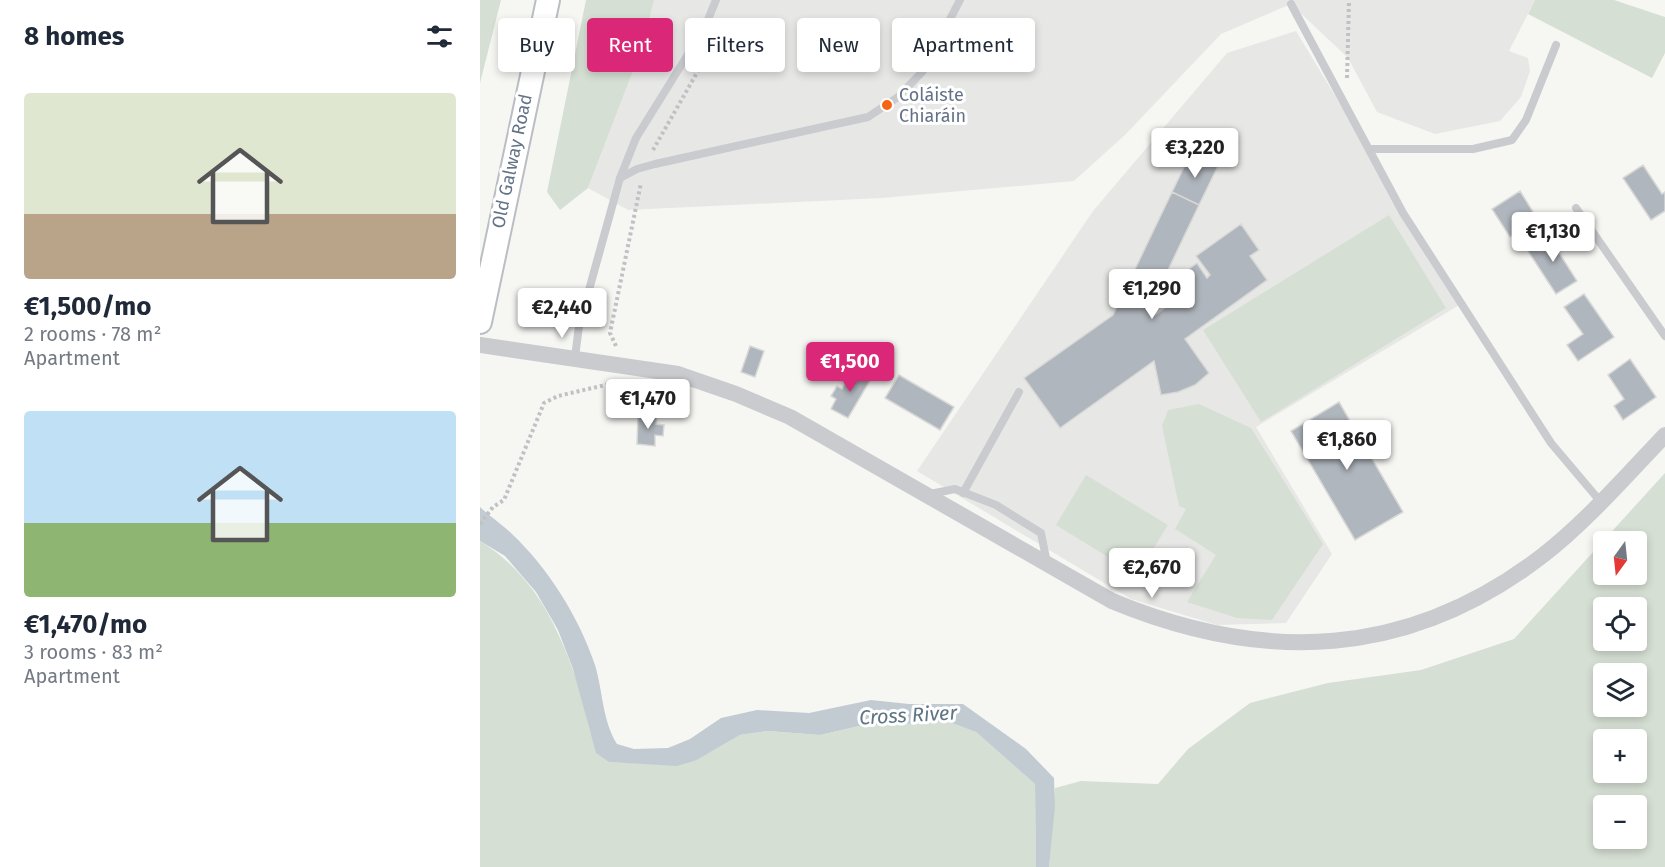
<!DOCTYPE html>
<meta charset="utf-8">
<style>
:root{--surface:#fff;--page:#f2f2f3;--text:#1f2937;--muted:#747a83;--accent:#db2777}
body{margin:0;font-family:"Fira Sans",sans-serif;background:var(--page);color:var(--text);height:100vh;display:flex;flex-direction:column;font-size:22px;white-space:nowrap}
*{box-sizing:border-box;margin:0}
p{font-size:20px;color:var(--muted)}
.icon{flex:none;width:33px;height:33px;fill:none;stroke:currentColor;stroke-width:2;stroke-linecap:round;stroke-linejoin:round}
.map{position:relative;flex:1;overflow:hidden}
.side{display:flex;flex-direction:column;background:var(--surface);width:480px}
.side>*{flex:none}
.guide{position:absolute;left:18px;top:18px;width:570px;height:54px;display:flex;gap:12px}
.needle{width:39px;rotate:195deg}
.fabs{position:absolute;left:1113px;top:531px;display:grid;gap:12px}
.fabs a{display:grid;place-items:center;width:54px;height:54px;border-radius:6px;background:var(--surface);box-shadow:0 3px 9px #0003;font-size:30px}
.price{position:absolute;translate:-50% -51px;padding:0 14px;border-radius:6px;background:#fff;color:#222;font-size:20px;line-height:39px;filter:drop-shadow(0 2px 3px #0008)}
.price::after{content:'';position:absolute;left:50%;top:36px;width:18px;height:14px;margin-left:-9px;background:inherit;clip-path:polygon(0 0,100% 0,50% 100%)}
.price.active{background:var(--accent);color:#fff}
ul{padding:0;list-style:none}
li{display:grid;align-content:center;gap:12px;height:318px;padding:0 24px}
li span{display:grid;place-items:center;height:186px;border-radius:6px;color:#555}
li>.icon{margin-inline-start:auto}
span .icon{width:108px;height:108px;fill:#fffc;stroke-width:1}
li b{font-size:26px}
h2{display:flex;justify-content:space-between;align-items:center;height:72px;padding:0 24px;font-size:26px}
.pill{padding:0 21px;border-radius:6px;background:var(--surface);box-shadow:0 3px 9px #0003;font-size:21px;line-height:54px}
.pill.active{background:var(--accent);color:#fff}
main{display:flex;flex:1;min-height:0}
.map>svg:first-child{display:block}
.built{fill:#e7e8e6}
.green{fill:#d6dfd4;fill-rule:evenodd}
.water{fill:#c2cbd2}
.building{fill:#b0b6bd;stroke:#d8d8d6;stroke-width:1.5}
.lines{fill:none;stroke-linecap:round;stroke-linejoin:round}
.secondary-casing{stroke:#babec4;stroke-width:26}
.path{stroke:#bfc1c4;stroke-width:4;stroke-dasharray:3 3;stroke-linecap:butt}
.service{stroke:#c9cbcf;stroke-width:8}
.minor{stroke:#c9cbcf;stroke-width:16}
.secondary{stroke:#fff;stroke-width:22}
.poi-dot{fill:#f56515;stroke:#fff;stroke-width:2}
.labels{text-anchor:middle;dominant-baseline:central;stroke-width:6;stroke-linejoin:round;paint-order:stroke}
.poi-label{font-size:18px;fill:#637287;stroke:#fff;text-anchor:start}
.street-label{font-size:18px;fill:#637287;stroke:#fff}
.water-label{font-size:20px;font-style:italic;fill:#5e7583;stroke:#fff}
</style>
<main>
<section class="side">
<h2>8 homes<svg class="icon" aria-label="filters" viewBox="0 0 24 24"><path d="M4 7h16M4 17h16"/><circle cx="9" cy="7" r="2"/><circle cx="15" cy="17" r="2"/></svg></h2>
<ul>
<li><span style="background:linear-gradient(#dfe7d0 65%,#b9a48a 0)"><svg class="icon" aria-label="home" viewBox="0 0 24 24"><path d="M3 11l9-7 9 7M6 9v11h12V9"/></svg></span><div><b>€1,500/mo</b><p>2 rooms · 78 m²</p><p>Apartment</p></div></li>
<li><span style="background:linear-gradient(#bfe0f5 60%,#8fb573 0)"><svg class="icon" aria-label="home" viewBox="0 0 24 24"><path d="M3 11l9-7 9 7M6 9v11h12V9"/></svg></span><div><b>€1,470/mo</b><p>3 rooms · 83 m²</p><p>Apartment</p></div></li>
</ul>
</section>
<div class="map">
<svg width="1185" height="867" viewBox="0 0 1185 867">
<rect width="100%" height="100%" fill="#f6f7f3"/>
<path class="built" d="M174,0H1055L1029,51L1048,58L1050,71L1041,97L1020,121L955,134L897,112L868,58L811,4L741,34L646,134L594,181L402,198L148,210L108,188L163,45Z
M816,31L981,304L776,427L852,554L806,623L737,625L651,599L437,471L613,211L747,53Z"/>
<path class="green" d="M0,0H21L0,83Z
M106,0H174L163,45L108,188L80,210L67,192Z
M1055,0H1134L1185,17V53L1172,78L1048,14Z
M909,215L966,308L781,422L723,330Z
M719,404L771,428L843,544L792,620L757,618L707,602L736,555L695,529L706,509L699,506L682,426L688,410Z
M1185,473V867H569L575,788L601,781L678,784L708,749L770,703L848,683L941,670L1034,639ZM1124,542H1156V574H1124ZM1124,608H1156V640H1124ZM1124,674H1156V706H1124ZM1124,740H1156V772H1124ZM1124,806H1156V838H1124Z
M606,475L688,525L657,575L576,525Z
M0,541C59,578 80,632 102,695C106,706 106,719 110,731C114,742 123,752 129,762L176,764L217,760L260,735L288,731L340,735L379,726L469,722L496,732L555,784L556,867H0Z"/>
<path class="water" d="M0,507C10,517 22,524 32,534C68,568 99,617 115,665C123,691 122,720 137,744L154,749L188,748L210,739L241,718L277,710L329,713L391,700L429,704H483L546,749L574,778L575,806L569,867H556L555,784L496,732L469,722L379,726L340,735L288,731L260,735L217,760L197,766L129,762L116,753L93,669L78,630L56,592L25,556L0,541Z"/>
<path class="building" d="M711,153L738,166L719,205L692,192Z
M1163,165L1182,194L1185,192V211L1171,220L1143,178Z
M1040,191L1058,220L1030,237L1012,209Z
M692,192L719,205L670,308L675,315L701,296L691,282L717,263L727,278L730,275L716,256L761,224L779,250L770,256L787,280L705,339L729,373L715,385L698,392L681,395L674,361L580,428L544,378L633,315Z
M1075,233L1082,236L1083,242L1076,248L1097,281L1076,294L1048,251Z
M1104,294L1134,337L1098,361L1087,345L1103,334L1084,307Z
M270,346L284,351L275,377L261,372Z
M1150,359L1176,397L1143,420L1134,406L1144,399L1128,375Z
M375,367L392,377L368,418L351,409L356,399L351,396L357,386L362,389Z
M419,375L474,407L460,430L405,398Z
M859,402L923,512L875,540L811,431Z
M158,414L177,415L176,424L184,425L183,436L175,435V446L157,444Z"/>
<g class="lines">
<defs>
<path id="secondary" d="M0,322L68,0"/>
</defs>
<use href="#secondary" class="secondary-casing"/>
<path class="path" d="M867,78L869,0
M173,150L239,34
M136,346L130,333L161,183
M0,524L13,507L24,500L64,403L78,396L134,383"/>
<path class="service" d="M811,4L923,213L1071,443L1120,501
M889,149H993L1032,140L1046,120L1076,45
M140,178L157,169L175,164L388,117L418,97L443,71L480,0
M1096,208L1185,336
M95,357L99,326L140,178L156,138L225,27L236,0
M483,493L539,392
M450,494L475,489L516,505L561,533L567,563"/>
<path class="minor" d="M0,345L198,374L256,394L310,417L632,601C784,664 928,659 1062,556C1104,524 1148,474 1185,435"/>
<use href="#secondary" class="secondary"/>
</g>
<circle class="poi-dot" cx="407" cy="105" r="6"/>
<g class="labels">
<g class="poi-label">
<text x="419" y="95">Coláiste<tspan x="419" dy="21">Chiaráin</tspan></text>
</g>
<g class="street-label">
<text transform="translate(32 161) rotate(-78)">Old Galway Road</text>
</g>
<g class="water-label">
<text transform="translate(428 715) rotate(-3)">Cross River</text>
</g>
</g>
</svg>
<div class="fabs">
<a><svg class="needle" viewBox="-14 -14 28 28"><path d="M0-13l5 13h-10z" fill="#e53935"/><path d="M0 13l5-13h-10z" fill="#747a83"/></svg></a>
<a><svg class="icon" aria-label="locate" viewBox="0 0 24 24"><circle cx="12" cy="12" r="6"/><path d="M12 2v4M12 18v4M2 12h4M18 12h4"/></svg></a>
<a><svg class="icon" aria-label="layers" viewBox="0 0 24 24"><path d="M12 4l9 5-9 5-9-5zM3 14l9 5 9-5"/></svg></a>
<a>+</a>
<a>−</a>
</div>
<b class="price" style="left:715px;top:179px">€3,220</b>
<b class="price" style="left:1073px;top:263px">€1,130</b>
<b class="price" style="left:672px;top:320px">€1,290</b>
<b class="price" style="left:82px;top:339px">€2,440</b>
<b class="price active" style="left:370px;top:393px">€1,500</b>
<b class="price" style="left:168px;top:430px">€1,470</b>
<b class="price" style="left:867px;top:471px">€1,860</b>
<b class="price" style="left:672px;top:599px">€2,670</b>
<div class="guide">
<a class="pill">Buy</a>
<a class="pill active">Rent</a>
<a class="pill">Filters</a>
<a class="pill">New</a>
<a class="pill">Apartment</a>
</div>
</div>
</main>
